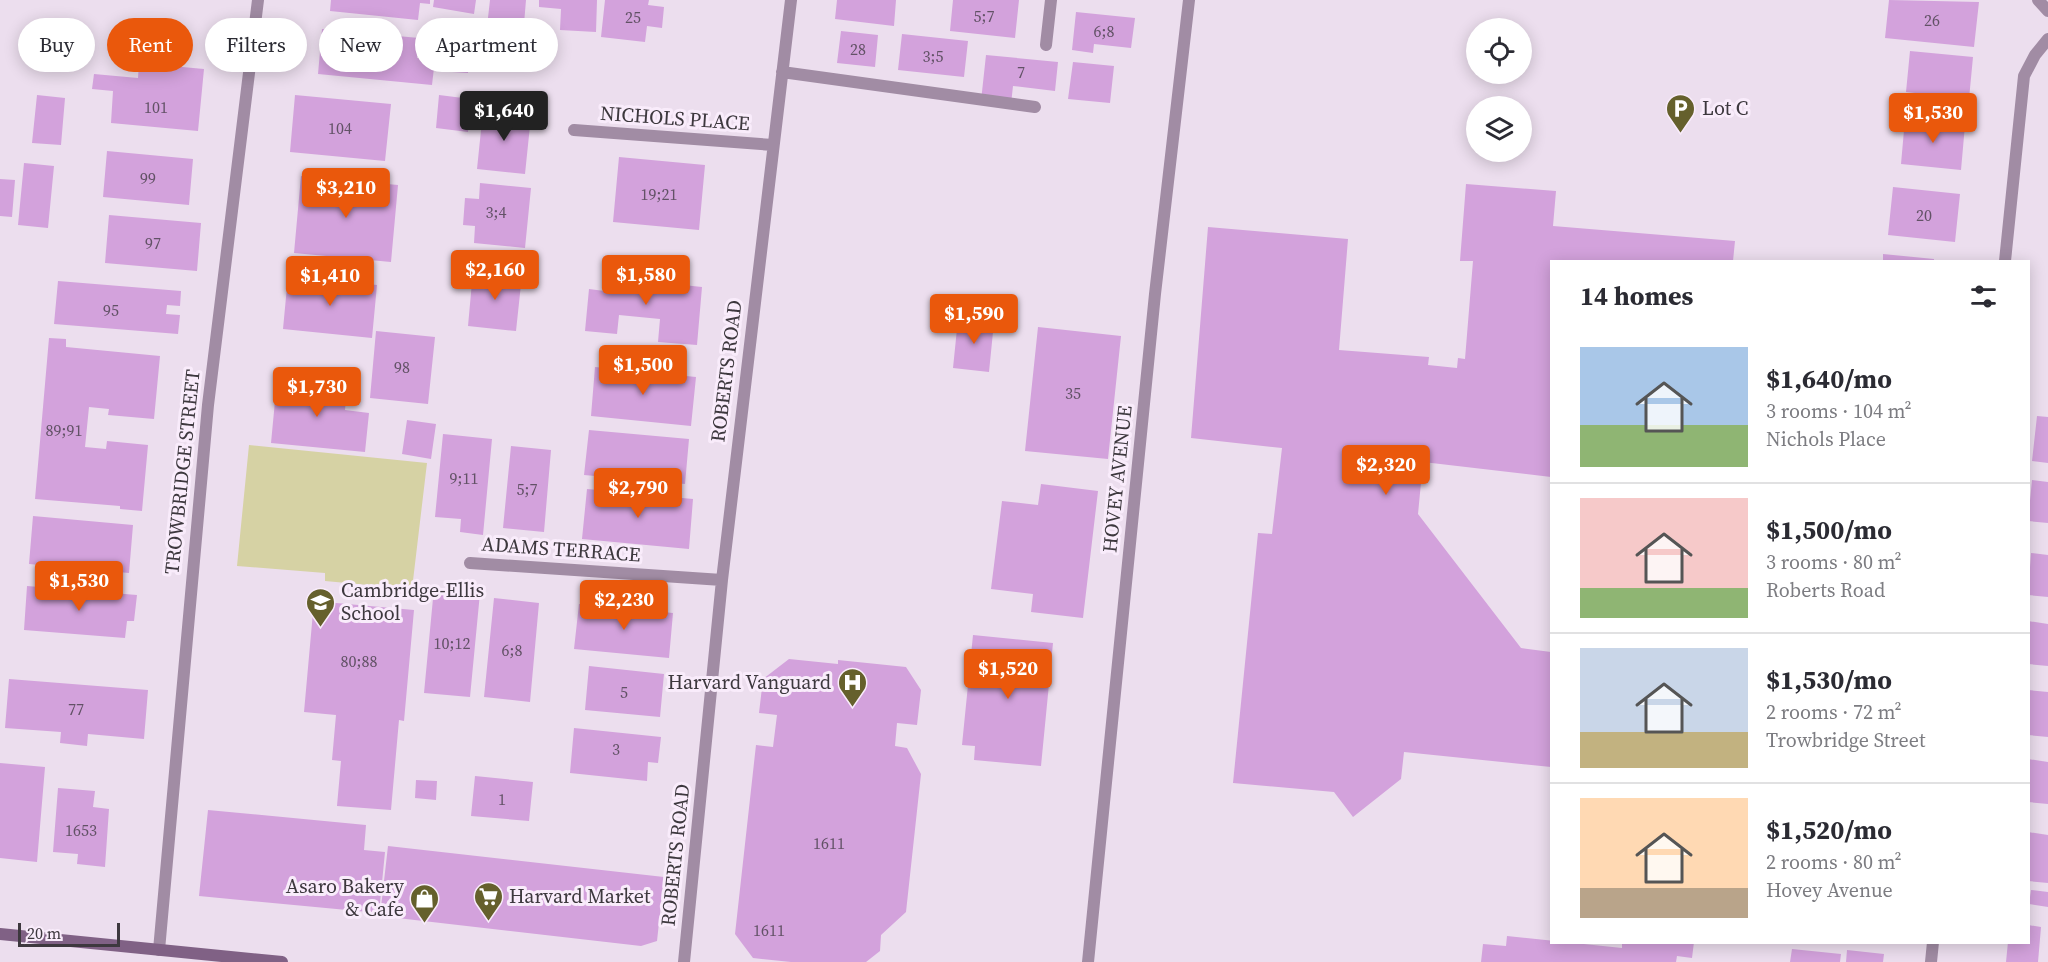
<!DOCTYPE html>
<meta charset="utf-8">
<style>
:root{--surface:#fff;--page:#f2f2f3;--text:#2b2b33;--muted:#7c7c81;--line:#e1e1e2;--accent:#ea580c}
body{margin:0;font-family:"Source Serif 4",serif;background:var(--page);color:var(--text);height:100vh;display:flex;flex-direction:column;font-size:22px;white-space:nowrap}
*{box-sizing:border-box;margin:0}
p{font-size:20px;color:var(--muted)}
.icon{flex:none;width:33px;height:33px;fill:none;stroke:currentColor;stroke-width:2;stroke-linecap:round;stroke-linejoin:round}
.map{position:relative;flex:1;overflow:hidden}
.drawer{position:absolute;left:1550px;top:260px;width:480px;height:684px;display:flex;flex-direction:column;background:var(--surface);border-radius:0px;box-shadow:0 3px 15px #0003}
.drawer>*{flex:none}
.hud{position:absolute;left:18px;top:18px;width:570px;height:54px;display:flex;gap:12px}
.tools{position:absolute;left:1466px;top:18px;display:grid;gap:12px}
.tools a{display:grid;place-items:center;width:66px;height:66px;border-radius:50%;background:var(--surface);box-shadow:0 3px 15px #0003;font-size:30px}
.scale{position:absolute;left:18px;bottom:15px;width:102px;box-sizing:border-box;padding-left:6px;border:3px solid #3d383e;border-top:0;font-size:16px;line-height:21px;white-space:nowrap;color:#3d383e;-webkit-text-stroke:4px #f9ecfb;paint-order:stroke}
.price{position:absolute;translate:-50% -51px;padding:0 14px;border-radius:6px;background:var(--accent);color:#fff;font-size:20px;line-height:39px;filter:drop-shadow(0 2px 3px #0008)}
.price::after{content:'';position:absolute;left:50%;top:36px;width:18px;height:14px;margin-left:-9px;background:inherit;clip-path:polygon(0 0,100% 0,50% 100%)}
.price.active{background:#222;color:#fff}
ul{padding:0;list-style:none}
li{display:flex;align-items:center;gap:18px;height:150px;padding:0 30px}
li+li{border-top:2px solid var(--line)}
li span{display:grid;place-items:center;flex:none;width:168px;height:120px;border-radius:0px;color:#555}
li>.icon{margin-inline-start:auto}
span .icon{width:72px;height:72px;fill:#fffc;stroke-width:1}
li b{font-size:26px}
h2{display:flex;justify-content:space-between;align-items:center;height:72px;padding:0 30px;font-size:26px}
.pill{padding:0 21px;border-radius:27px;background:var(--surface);box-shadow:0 3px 15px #0003;font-size:21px;line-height:54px}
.pill.active{background:var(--accent);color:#fff}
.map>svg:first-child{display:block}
.green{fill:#d6d2a4}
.building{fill:#d3a2dc}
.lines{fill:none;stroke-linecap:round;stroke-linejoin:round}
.street{stroke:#a18ca4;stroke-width:12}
.secondary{stroke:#806185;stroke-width:12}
.labels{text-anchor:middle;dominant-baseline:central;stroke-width:6;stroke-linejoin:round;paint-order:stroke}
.number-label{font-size:16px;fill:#625266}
.poi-label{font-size:20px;fill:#3d383e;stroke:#f9ecfb;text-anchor:start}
.street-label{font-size:20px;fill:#3d383e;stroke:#f9ecfb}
</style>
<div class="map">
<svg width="2048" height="962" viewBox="0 0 2048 962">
<rect width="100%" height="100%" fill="#ecdeee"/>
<path class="green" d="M249,445L427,463L412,589L325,581V573L237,566Z"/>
<path class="building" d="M331,0H430V4L420,3L418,20L330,11Z
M434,0H476L474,14L433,7Z
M490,0H526L522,48L485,44Z
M539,0H597L596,32L560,30L561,9L539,7Z
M605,0H649L648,5L664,7L662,28L647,26L645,42L601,37Z
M837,0H896L894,26L835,19Z
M953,0H1019L1015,38L950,31Z
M1889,0L1979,2L1974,47L1885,38Z
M1076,12L1135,18L1131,48L1094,44L1093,53L1072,50Z
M322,29L419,38L417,58L435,59L432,85L318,74Z
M841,31L878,35L875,67L837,63Z
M902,34L968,41L964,77L898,70Z
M454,47H469L468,73L452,72Z
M1910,51L1973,57L1969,99L1906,92Z
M986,55L1058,62L1055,91L1013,86L1011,104L981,101Z
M1073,62L1114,66L1110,103L1068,99Z
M139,63L204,69L198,131L111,123L113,91L92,89L94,74L138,78Z
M37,95L65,98L61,145L32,143Z
M295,95L391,104L385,161L290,152Z
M439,95L471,99L468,132L436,128Z
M483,111L531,116L525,174L477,169Z
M1905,119L1965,125L1961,170L1901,164Z
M107,151L193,159L189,205L103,197Z
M619,157L705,165L699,230L613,222Z
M24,163L54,166L48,228L18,225Z
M301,176L398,185L391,262L294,253Z
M0,179L15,180L12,217L0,216Z
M480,183L531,188L525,248L474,243L475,226L463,225L465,198L479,199Z
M1466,184L1556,191L1553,226L1735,241L1733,261H1551V477L1423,462L1418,514L1521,648L1551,652V767L1404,752L1401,779L1353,817L1334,792L1233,783L1258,533L1272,534L1282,448L1191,438L1208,227L1348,239L1339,350L1429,357L1428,365L1457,368L1458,358L1465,359L1473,261H1460Z
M1893,187L1960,194L1955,242L1888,235Z
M109,215L201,223L197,271L105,263Z
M1883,254L1934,259V261H1883Z
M614,264L648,268L646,281L702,287L697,345L658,342L660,319L619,315L617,334L585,331L589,289L612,292Z
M473,271L522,275L516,331L468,326Z
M288,276L377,285L372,338L283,329Z
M58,281L181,291L180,306L167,305L166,314L180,315L178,334L54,324Z
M958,319L994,322L989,372L953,368Z
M1038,327L1121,336L1108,459L1025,451Z
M376,331L435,337L428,404L370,398Z
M49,338L66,339V347L160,356L154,419L108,415L109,409L89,407L85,447L106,449L107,441L148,445L142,511L120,509V506L35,499Z
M595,367L696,377L691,426L591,416Z
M277,380L347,387L345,410L369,413L365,452L271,443Z
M2037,416L2048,417V463L2032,461Z
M407,420L436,424L431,459L402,454Z
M589,430L689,439L685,484L584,475Z
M443,434L492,439L483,535L460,532L461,519L435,517Z
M511,446L551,450L544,532L503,528Z
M2032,480L2048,482V523L2028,521Z
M1041,484L1098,491L1083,618L1031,612L1033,594L991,589L1002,501L1038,505Z
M587,489L693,499L689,549L582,539Z
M33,516L133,525L129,573L29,564Z
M2031,553L2048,555V597L2028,595Z
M27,586L137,595L134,621H127L125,638L24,630Z
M434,588L480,593L470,697L424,693Z
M494,598L539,603L530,702L484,697Z
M314,601L414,610L404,721L399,720L391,810L337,806L341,761L332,760L336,715L304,712Z
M579,604L673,613L669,658L574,649Z
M2028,621L2048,624V666L2028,664Z
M973,635L1053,643L1041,766L974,760L975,746L962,745Z
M789,659L838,664V660L906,667L921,690L917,725L897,723L895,746L907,748L921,774L906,912L881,935L880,951L866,962H791L753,958L735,934L756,745L773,747L777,715L759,713L763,679Z
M589,666L664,674L660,717L585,710Z
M9,679L148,690L144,739L88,734L87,746L60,743L61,732L5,728Z
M2028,690L2048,692V737L2028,735Z
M574,728L661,737L658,763L648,762L647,781L570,773Z
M2028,759L2048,762V804L2028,802Z
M0,763L45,767L37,862L0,858Z
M475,776L533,782L529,821L471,816Z
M416,780L437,781L436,800L415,798Z
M58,788L95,791L93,807L109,809L105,867L77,864L78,854L53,852Z
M208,810L366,825L364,850L385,852L379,913L199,896Z
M2028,832L2048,835V883L2028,881Z
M388,846L664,877L657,941L641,946L380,916Z
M2031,890L2048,892V907L2029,904Z
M2028,925L2041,927L2038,962H2006L2008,942H2028Z
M1507,936L1622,948V942H1694L1692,958L1677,956L1676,962H1481L1483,944L1506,946Z
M1792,949L1841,954L1840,962H1790Z
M1847,950L1884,954L1883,962H1846Z"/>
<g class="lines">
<path class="street" d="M2038,0L2048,11
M1046,45L1051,0
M782,72L1035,107
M574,130L773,145
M2005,261L2024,76L2035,55L2048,39
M470,563L722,580
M159,950L208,405L258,0
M684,962L722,580L791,0
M1088,962L1155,294L1189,0
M1931,962L1933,942"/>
<path class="secondary" d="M0,934L282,962"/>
</g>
<defs>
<symbol id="parking-pin" viewBox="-11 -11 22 30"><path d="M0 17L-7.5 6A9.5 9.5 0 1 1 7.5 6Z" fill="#65602c" stroke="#f9ecfb"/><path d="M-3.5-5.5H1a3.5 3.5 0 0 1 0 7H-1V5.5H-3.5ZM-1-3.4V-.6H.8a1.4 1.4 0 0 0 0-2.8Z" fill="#fff"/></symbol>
<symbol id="school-pin" viewBox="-11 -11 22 30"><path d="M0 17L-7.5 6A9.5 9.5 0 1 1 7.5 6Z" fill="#65602c" stroke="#f9ecfb"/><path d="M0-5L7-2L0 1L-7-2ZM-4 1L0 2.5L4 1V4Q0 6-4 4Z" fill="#fff"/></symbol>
<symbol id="hospital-pin" viewBox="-11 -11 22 30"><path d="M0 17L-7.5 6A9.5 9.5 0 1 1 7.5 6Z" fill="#65602c" stroke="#f9ecfb"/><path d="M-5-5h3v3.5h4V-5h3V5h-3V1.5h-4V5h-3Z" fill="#fff"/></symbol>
<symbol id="supermarket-pin" viewBox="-11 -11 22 30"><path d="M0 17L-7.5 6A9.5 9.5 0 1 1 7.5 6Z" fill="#65602c" stroke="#f9ecfb"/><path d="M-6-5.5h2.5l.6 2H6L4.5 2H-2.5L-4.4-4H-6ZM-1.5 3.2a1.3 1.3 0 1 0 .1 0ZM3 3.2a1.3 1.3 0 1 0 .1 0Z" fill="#fff"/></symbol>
<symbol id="shop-pin" viewBox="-11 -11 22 30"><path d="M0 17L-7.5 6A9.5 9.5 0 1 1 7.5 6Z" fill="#65602c" stroke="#f9ecfb"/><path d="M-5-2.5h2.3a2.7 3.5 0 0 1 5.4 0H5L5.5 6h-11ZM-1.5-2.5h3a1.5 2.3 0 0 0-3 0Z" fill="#fff"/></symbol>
</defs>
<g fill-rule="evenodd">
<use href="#parking-pin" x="1664" y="92" width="33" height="45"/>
<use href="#school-pin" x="304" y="586" width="33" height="45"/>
<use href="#hospital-pin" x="836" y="666" width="33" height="45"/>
<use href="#supermarket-pin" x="472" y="880" width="33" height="45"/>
<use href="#shop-pin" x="408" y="882" width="33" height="45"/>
</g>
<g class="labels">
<g class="number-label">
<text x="984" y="16">5;7</text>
<text x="633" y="17">25</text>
<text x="1932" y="20">26</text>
<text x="1104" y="31">6;8</text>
<text x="858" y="49">28</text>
<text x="933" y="56">3;5</text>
<text x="1021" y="72">7</text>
<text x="156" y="107">101</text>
<text x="340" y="128">104</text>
<text x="148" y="178">99</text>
<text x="659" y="194">19;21</text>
<text x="496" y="212">3;4</text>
<text x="1924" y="215">20</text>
<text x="153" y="243">97</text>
<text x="111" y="310">95</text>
<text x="402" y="367">98</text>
<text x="1073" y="393">35</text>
<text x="64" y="430">89;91</text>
<text x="464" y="478">9;11</text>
<text x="527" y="489">5;7</text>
<text x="452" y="643">10;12</text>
<text x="512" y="650">6;8</text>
<text x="359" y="661">80;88</text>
<text x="624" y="692">5</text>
<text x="76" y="709">77</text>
<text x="616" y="749">3</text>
<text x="502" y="799">1</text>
<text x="81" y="830">1653</text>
<text x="829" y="843">1611</text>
<text x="769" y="930">1611</text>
</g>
<g class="poi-label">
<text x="1702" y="108">Lot C</text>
<text x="341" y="590">Cambridge-Ellis<tspan x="341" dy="23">School</tspan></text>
<text x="831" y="682" text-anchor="end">Harvard Vanguard</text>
<text x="404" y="886" text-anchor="end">Asaro Bakery<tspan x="404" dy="23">&amp; Cafe</tspan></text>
<text x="509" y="896">Harvard Market</text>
</g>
<g class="street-label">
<text transform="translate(675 118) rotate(4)">NICHOLS PLACE</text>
<text transform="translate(726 371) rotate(-83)">ROBERTS ROAD</text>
<text transform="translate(182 472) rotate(-84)">TROWBRIDGE STREET</text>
<text transform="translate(1117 479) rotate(-84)">HOVEY AVENUE</text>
<text transform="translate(561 549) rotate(4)">ADAMS TERRACE</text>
<text transform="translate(675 855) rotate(-84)">ROBERTS ROAD</text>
</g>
</g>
</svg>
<div class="tools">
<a><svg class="icon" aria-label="locate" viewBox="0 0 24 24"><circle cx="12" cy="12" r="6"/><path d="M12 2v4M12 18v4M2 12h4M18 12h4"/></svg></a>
<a><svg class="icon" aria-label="layers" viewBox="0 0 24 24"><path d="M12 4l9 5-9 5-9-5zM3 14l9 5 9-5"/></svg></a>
</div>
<div class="scale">20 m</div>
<b class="price active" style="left:504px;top:142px">$1,640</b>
<b class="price" style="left:1933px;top:144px">$1,530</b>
<b class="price" style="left:346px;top:219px">$3,210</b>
<b class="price" style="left:495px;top:301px">$2,160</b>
<b class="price" style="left:646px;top:306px">$1,580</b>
<b class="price" style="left:330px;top:307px">$1,410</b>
<b class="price" style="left:974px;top:345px">$1,590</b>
<b class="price" style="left:643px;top:396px">$1,500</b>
<b class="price" style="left:317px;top:418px">$1,730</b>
<b class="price" style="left:1386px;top:496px">$2,320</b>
<b class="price" style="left:638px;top:519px">$2,790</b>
<b class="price" style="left:79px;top:612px">$1,530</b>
<b class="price" style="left:624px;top:631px">$2,230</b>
<b class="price" style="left:1008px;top:700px">$1,520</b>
<div class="hud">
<a class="pill">Buy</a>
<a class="pill active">Rent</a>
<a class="pill">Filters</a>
<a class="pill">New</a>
<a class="pill">Apartment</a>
</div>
<section class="drawer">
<h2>14 homes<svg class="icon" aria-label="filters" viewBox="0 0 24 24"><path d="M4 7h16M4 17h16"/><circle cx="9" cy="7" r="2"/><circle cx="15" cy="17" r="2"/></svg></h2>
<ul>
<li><span style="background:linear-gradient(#a9c7e8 65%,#8fb573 0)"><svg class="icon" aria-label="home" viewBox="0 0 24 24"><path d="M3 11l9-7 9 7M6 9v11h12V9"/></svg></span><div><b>$1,640/mo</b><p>3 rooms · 104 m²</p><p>Nichols Place</p></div></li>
<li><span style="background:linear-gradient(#f6c9c9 75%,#8fb573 0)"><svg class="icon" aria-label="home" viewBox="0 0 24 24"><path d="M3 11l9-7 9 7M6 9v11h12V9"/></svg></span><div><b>$1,500/mo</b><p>3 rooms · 80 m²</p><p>Roberts Road</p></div></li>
<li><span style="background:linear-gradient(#c9d6e8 70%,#c2b280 0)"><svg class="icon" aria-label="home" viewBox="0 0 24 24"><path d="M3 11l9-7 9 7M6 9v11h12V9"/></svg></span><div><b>$1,530/mo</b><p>2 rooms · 72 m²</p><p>Trowbridge Street</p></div></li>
<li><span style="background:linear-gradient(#ffd9b3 75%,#b9a48a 0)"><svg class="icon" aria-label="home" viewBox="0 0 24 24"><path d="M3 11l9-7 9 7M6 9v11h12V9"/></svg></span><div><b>$1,520/mo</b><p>2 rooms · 80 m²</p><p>Hovey Avenue</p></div></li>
</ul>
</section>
</div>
